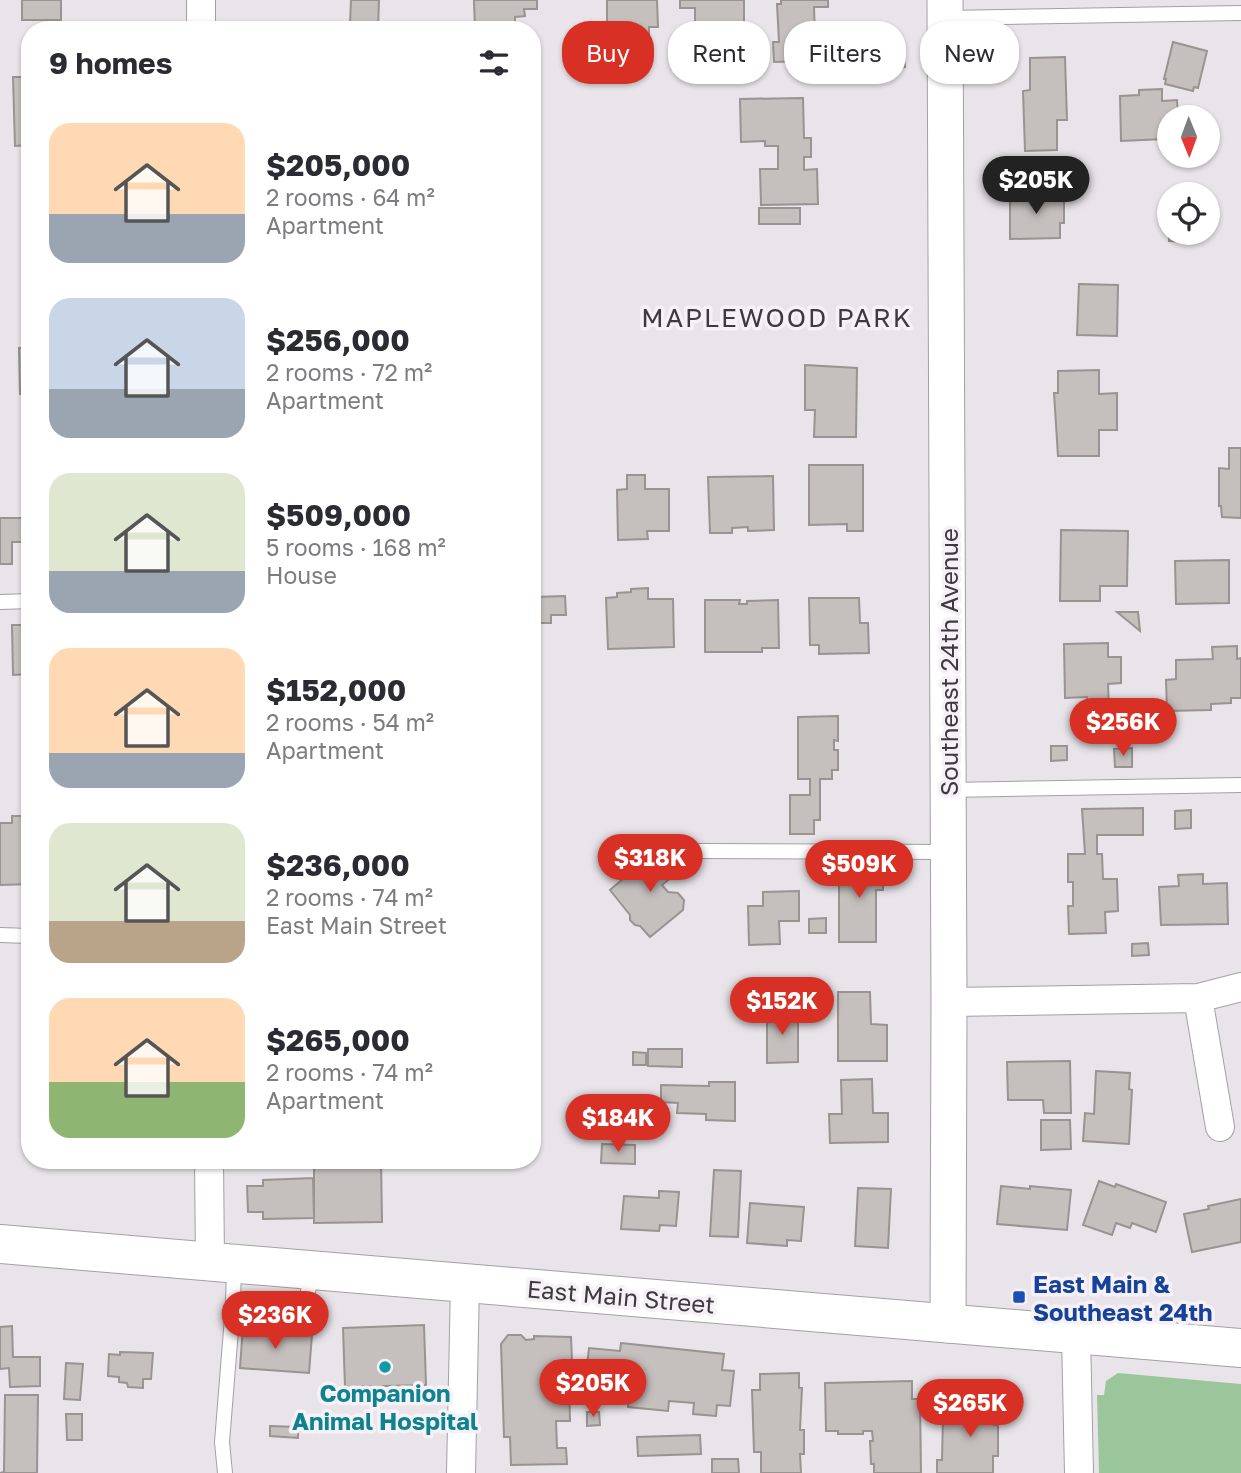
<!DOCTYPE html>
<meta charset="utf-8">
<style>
:root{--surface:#fff;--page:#f2f2f3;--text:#2b2b33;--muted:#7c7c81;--accent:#d93025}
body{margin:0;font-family:"Golos Text",sans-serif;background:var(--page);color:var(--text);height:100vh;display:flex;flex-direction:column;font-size:26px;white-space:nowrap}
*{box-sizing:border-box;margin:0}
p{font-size:23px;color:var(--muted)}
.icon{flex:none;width:38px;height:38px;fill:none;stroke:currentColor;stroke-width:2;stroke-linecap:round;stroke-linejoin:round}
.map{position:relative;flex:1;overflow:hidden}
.sheet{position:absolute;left:21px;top:21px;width:520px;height:1148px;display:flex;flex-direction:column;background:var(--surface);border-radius:28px;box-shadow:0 2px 5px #0004}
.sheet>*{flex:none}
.banner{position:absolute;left:562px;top:21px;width:574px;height:63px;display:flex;gap:14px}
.needle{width:46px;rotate:179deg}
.buttons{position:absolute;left:1157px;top:105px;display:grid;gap:14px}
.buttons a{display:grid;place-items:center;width:63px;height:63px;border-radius:50%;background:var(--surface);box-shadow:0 2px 5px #0004;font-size:35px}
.price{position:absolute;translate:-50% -60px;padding:0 16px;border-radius:24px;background:var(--accent);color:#fff;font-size:23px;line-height:46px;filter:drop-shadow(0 2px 4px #0008)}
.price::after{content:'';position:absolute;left:50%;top:42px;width:21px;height:16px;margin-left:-10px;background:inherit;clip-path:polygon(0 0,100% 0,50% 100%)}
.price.current{background:#222;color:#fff}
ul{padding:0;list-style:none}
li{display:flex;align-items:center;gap:21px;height:175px;padding:0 28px}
li span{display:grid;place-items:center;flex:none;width:196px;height:140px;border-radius:21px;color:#555}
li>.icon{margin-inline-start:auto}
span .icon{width:84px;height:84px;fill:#fffc;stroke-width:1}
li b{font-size:30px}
h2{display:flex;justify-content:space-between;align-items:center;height:84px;padding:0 28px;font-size:30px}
.tag{padding:0 24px;border-radius:28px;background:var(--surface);box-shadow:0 2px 5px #0004;font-size:24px;line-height:63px}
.tag.current{background:var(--accent);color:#fff}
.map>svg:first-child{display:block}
.green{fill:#9bc69c}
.building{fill:#c5bfbd;stroke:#999391;stroke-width:2}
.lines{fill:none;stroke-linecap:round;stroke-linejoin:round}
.service-casing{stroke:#a3a0a4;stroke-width:16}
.minor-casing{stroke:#a3a0a4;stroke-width:30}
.tertiary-casing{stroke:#a3a0a4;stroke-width:37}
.secondary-casing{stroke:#a3a0a4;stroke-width:40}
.service{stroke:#fff;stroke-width:14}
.minor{stroke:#fff;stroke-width:28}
.tertiary{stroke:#fff;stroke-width:35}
.secondary{stroke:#fff;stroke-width:38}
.transit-dot{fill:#1a4fb4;stroke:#f5f1f6;stroke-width:2.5}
.culture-dot{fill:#0f9aa8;stroke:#f5f1f6;stroke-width:2.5}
.labels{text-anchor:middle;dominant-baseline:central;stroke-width:7;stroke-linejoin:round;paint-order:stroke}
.street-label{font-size:24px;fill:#3c3b3d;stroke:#f5f1f6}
.transit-label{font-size:24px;font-weight:bold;fill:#164399;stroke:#f5f1f6;text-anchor:start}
.culture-label{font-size:24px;font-weight:bold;fill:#0d838f;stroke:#f5f1f6}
.neighbourhood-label{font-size:26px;letter-spacing:2px;fill:#3c3b3d;stroke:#f5f1f6}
</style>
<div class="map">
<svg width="1241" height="1473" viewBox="0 0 1241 1473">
<rect width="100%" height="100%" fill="#e8e4e9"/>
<path class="green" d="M1118,1373L1241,1384V1473H1099L1097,1395H1104L1106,1381Z"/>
<path class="building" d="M22,0H61V20H22Z
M351,0H379L378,30H334V23H350Z
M474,0H537V9H524L525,16L515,17V29L475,30Z
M607,0H657L658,27H649V41L614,42V22H607Z
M680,0H744V37H695V8H680Z
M781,0H828V7H814L815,38H809V61L774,62L773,42H779L777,4H781Z
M1173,42L1207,51L1198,88L1194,87L1193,91L1165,84L1166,79H1164Z
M904,54L905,67L891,68L890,55Z
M1065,57L1067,120H1057V150L1025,151L1023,91L1030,90V58Z
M13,77H30V145L15,146Z
M1162,89V101L1177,100L1178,117H1169V124H1164L1165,139L1121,141L1120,96L1139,95V90Z
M803,98L804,138H811V157H804V170L817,169L818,204L761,205L760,169H778V146H765V141L741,142L740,99Z
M1064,194V223H1060V238L1010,239V195Z
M759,208H800V224H759Z
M1169,233H1191L1190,242L1169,241Z
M26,242H30V300H28Z
M1079,284L1118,285L1117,336L1077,335Z
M30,347V394H20L19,348Z
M805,365L857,368L856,437H814L815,410H805Z
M1099,370V394L1117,393V430H1099V456H1058L1054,393H1058V371Z
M1229,448H1241V518L1222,517L1221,506H1219V468L1229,469Z
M809,465H863V531H847V524L809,525Z
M627,475H645V489H669V531H647L648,539L618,540L617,490L627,489Z
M773,476L774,530L748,531V527L732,528V533H710L708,477Z
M0,518H27V542H12V564H0Z
M1061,530L1128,531L1127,586H1100V601H1060Z
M1229,560V603L1176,604L1175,561Z
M648,588V599H673L674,647L608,649L606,598L617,597V593L631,592V589Z
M565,596L566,615H551V623H534L533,597Z
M809,598H859L860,623H868L869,653L819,654V645H810Z
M705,600H740L739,604H747V601L778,600L779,648H762V652H705Z
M1117,612H1138L1140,631Z
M12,625H30V674L13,675Z
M1108,643V657H1121V683L1108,684L1109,708H1087V697L1065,698L1064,644Z
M1237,646V659L1241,658V698H1231V703L1211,704V710L1167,711L1166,680L1176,679V660L1213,659L1212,647Z
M838,716V741L834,740V750H838V770H832V779H820V820H814V834H790V795H810V779H798V717Z
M1051,746H1067V760L1051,761Z
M1132,748V767H1115L1114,749Z
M1143,808V835H1097V854H1102L1103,879H1117L1118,911L1105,912L1106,933L1069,934L1068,906H1073V882H1068V854H1085L1082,809Z
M1191,810V828L1175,829V811Z
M12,816H26V836L30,835V884L0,885V823H12Z
M660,848L679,871L662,885L668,892L678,893L684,900L683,910L650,937L640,926L635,925L630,920V915L610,890Z
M839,862H883V890H876V942H839Z
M1203,874V884L1227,883L1228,924L1161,925L1159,887L1179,886L1178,875Z
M799,891V921H779L780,944L749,945L748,906H763V892Z
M826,918V933H809V919Z
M1148,943L1149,955L1132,956V944Z
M838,992H870L871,1024L887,1025V1061H838Z
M767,1012H798V1062L767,1063Z
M648,1049H682V1067L648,1066Z
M633,1052L646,1053V1065H633Z
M1070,1061L1071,1113H1044L1043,1100H1008L1007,1062Z
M1096,1071L1130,1073L1129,1089L1132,1090L1129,1144L1083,1141L1085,1113L1094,1114Z
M872,1079L873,1113H888V1142L830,1143L829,1114H842L841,1080Z
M709,1082H735V1121L706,1120V1114L677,1113L678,1103L661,1102V1085L709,1086Z
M1041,1120H1070L1071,1149L1041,1150Z
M602,1144L635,1145V1164L601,1163Z
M318,1160H381L382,1222L314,1223V1168L318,1167Z
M714,1170L741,1171L738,1237L710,1236Z
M313,1178L314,1218L263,1219V1212H248L247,1186H263V1180Z
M1099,1181L1115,1187L1116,1184L1166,1202L1156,1232L1132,1223L1130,1228L1116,1223L1112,1235L1083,1225Z
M1001,1186L1030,1189V1186L1071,1190L1067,1230L997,1224Z
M858,1188L891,1189L888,1248L855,1246Z
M659,1191L679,1192L676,1226L660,1225L659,1231L621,1229L624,1196L659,1198Z
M1241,1199V1242L1192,1252L1184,1214L1209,1209L1208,1206Z
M750,1203L804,1207L801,1241L787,1240V1246L747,1243Z
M243,1325L263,1327L262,1331L312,1335L309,1373L240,1368Z
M424,1325L426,1385L345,1387L343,1328Z
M12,1326L13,1357H40V1386L10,1387L9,1368L0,1369V1327Z
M508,1335H521L526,1340L534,1339V1336L571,1337L572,1361H554L555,1382H569L570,1421H556L557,1448H566L567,1464L511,1465L510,1437H504L501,1344Z
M621,1343L724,1354L722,1370L734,1371L730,1406L717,1405L716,1416L693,1414L694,1403L669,1401L668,1411L628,1407L629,1395L604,1393L603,1404L583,1402L589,1348L620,1351Z
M120,1352L153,1353L151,1379H143V1388L128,1387L127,1383L119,1382V1377L108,1376L109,1354L120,1355Z
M66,1363L83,1364L80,1400L64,1399Z
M799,1373V1388H802L800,1430H804V1454H800L801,1473H761V1452H754L752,1390H760V1374Z
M912,1381V1399H920L921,1473H874V1464H871L870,1441H873L872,1431H863V1434H838V1431H826L825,1383Z
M5,1395H38L37,1473H0L4,1472Z
M958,1400L995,1401L994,1425H998V1456H993V1473H937V1460H942L943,1417H958Z
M587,1412H599L600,1425L587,1426Z
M66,1414H82V1440H67Z
M270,1426L298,1427V1438L270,1436Z
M700,1435L701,1454L638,1456L637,1437Z
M712,1459H738L739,1473H712Z"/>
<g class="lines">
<defs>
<path id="service" d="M946,18L1241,13
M0,602L30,601
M949,790L1241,785
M699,851L947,852
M0,935L30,936
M234,1264L233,1305C250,1320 276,1315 298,1313L306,1299L313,1271
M225,1473L222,1442L233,1305"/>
<path id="minor" d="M201,0V30
M1198,998L1220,1127
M949,1002L1198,998L1241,987
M209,1160L210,1262
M1076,1335L1079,1473
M461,1473L465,1283"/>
<path id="tertiary" d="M945,0L949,1002L948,1325"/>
<path id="secondary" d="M0,1244L1241,1348"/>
</defs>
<use href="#service" class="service-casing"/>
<use href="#minor" class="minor-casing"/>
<use href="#tertiary" class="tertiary-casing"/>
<use href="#secondary" class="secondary-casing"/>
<use href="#service" class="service"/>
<use href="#minor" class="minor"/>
<use href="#tertiary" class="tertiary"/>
<use href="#secondary" class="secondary"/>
</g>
<rect class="transit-dot" x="1012" y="1290" width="14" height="14" rx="3.5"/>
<circle class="culture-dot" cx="385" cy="1367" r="7"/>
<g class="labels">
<g class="street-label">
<text transform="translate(948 662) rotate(-90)">Southeast 24th Avenue</text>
<text transform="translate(621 1296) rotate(5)">East Main Street</text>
</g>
<g class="transit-label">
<text x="1033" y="1283">East Main &amp;<tspan x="1033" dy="28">Southeast 24th</tspan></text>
</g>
<g class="culture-label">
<text x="385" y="1392">Companion<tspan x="385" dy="28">Animal Hospital</tspan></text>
</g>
<g class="neighbourhood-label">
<text x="777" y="317">MAPLEWOOD PARK</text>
</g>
</g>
</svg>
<div class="buttons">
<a><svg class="needle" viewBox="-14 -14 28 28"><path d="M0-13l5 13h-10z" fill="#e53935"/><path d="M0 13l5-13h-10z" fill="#7c7c81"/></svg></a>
<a><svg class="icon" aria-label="locate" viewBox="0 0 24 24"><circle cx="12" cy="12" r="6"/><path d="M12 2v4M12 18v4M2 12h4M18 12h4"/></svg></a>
</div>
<b class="price current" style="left:1036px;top:216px">$205K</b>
<b class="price" style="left:1123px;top:758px">$256K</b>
<b class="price" style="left:650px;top:894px">$318K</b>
<b class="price" style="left:859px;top:900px">$509K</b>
<b class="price" style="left:782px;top:1037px">$152K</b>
<b class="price" style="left:618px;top:1154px">$184K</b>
<b class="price" style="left:275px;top:1351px">$236K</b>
<b class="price" style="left:593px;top:1419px">$205K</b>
<b class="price" style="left:970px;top:1439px">$265K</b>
<div class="banner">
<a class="tag current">Buy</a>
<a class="tag">Rent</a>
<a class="tag">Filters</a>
<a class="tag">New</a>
</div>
<section class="sheet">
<h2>9 homes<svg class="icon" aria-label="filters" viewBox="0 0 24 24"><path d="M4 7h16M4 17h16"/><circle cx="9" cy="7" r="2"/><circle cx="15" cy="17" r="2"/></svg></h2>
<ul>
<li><span style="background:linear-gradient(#ffd9b3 65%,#9aa5b1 0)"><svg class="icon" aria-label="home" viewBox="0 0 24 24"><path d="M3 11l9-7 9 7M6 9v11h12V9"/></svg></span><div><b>$205,000</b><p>2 rooms · 64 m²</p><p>Apartment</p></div></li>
<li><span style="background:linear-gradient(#c9d6e8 65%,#9aa5b1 0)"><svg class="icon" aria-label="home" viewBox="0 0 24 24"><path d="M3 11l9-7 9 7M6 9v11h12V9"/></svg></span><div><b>$256,000</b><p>2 rooms · 72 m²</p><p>Apartment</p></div></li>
<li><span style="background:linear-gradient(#dfe7d0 70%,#9aa5b1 0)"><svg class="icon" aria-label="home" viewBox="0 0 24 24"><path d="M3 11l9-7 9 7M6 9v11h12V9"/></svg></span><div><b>$509,000</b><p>5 rooms · 168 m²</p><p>House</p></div></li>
<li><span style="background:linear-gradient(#ffd9b3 75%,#9aa5b1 0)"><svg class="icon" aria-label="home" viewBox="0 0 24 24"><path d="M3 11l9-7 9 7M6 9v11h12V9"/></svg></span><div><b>$152,000</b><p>2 rooms · 54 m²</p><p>Apartment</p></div></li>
<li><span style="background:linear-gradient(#dfe7d0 70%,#b9a48a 0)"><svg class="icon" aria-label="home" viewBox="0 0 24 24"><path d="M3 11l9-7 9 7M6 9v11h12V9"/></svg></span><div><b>$236,000</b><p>2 rooms · 74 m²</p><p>East Main Street</p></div></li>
<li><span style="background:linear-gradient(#ffd9b3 60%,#8fb573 0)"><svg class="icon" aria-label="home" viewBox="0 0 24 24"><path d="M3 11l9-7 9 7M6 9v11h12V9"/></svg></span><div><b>$265,000</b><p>2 rooms · 74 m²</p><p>Apartment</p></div></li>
</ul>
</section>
</div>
